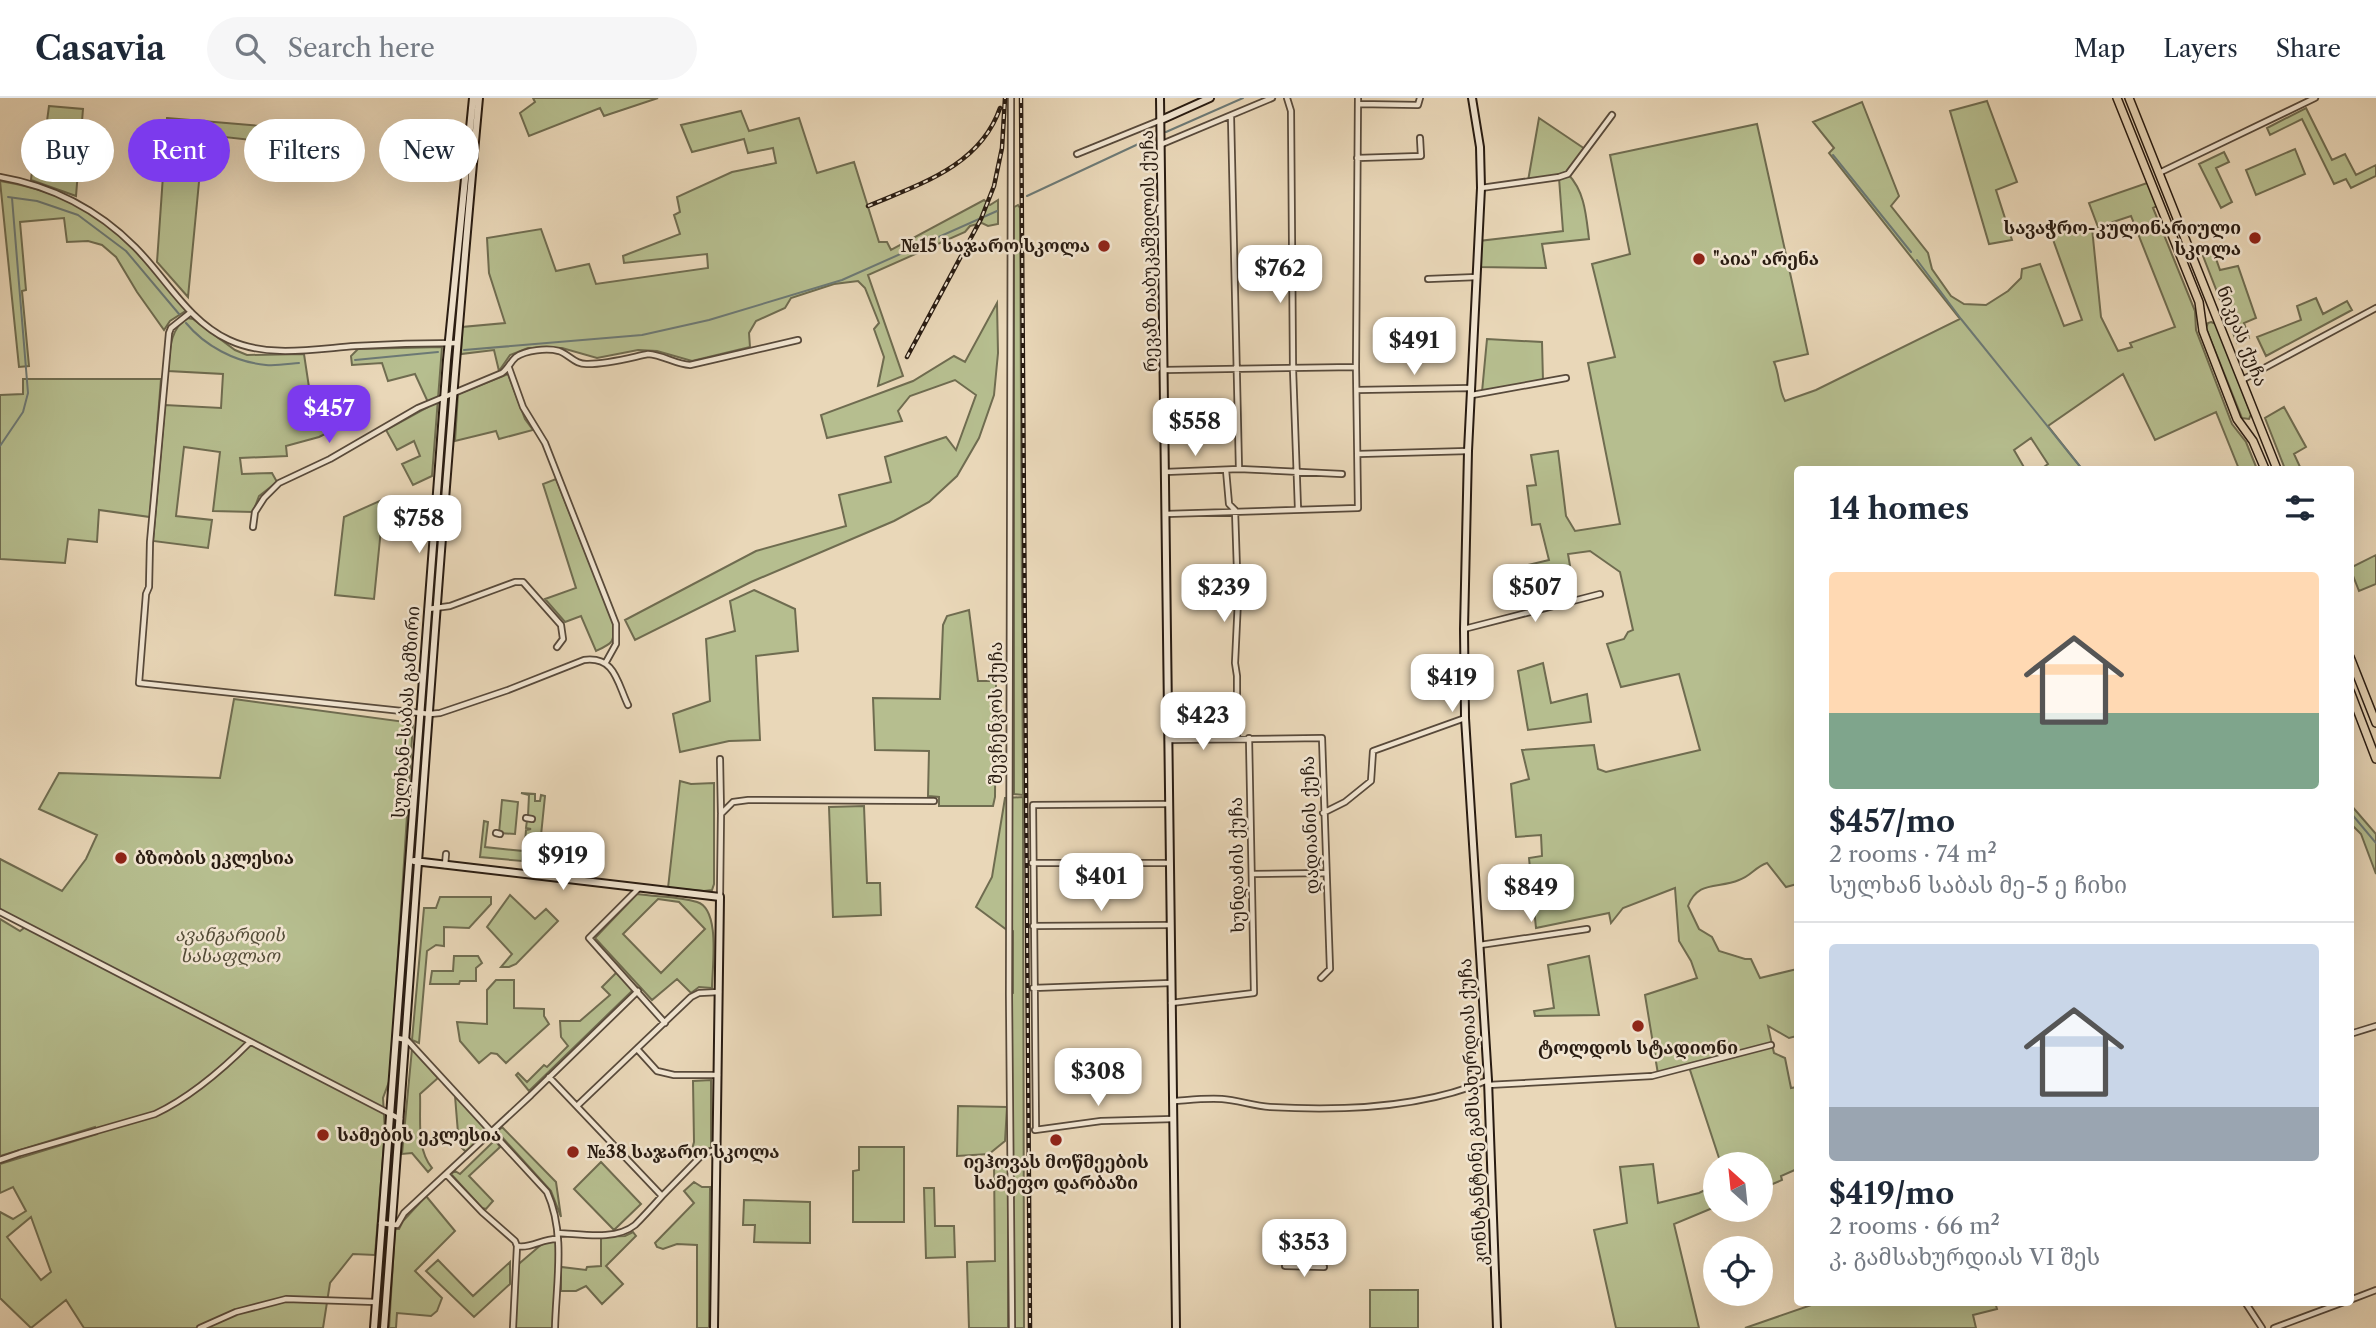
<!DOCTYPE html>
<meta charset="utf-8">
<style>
:root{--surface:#fff;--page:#f6f6f7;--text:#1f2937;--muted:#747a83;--line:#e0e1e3;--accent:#7c3aed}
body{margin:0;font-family:"Libre Caslon Text","Noto Serif Georgian",serif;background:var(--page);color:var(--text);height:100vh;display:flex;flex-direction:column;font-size:26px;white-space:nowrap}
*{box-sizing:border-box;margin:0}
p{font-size:23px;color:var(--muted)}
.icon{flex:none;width:38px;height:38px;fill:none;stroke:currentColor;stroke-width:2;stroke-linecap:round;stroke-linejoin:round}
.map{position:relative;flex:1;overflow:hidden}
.side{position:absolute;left:1794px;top:368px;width:560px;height:840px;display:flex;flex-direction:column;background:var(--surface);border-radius:7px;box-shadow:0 7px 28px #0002}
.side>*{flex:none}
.hud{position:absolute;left:21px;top:21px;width:665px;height:63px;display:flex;gap:14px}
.needle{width:46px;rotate:333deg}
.tools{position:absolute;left:1703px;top:1054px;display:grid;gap:14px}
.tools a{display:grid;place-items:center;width:70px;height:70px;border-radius:50%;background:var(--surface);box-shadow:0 7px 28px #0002;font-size:35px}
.price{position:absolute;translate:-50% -60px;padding:0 16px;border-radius:14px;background:#fff;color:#222;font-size:23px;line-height:46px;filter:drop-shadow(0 2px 4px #0008)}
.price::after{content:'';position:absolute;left:50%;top:42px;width:21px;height:16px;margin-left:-10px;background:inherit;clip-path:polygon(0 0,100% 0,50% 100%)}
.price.current{background:var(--accent);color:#fff}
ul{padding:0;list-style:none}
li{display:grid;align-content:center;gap:14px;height:371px;padding:0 35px}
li+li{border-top:2px solid var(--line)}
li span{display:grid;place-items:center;height:217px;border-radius:7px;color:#555}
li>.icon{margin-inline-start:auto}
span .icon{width:126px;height:126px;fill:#fffc;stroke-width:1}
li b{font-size:30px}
h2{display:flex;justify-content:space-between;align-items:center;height:84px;padding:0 35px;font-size:30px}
.tag{padding:0 24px;border-radius:32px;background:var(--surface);box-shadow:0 7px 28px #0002;font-size:24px;line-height:63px}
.tag.current{background:var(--accent);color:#fff}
header{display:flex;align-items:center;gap:42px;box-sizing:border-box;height:98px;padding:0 35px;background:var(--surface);border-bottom:2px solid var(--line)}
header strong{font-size:33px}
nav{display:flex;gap:38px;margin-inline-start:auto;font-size:24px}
.search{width:490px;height:63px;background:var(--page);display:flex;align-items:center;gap:18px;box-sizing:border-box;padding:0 24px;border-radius:38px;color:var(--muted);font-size:26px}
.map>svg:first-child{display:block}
.green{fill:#b6be8f;stroke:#6f6c50;stroke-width:2;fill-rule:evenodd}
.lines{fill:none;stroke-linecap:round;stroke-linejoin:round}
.stream{stroke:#6c7975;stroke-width:2}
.street-casing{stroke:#584a3b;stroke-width:8}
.secondary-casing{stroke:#281b11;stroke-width:10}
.primary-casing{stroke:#281b11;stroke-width:10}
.street{stroke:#f1e5d1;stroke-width:4.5}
.secondary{stroke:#f1e5d1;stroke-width:6}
.primary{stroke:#e9d7b8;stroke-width:7}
.rail-casing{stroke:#281b11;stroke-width:4.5}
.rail{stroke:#f1e5d1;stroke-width:2;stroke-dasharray:5;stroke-linecap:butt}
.poi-dot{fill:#8f2418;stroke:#f1e5d1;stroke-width:2.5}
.labels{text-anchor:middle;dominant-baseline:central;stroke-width:5;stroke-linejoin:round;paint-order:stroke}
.poi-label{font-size:18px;font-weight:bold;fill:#281b11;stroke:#f1e5d1;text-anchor:start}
.street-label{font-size:18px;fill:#281b11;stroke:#f1e5d1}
.park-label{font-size:18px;font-style:italic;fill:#534c37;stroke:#f1e5d1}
</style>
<header>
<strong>Casavia</strong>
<div class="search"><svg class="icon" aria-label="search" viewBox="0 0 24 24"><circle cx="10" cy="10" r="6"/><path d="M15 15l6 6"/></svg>Search here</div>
<nav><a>Map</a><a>Layers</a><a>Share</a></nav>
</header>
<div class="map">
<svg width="2376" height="1230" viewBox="0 0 2376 1230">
<rect width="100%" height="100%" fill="#e9d7b8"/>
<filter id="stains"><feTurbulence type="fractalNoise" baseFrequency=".00286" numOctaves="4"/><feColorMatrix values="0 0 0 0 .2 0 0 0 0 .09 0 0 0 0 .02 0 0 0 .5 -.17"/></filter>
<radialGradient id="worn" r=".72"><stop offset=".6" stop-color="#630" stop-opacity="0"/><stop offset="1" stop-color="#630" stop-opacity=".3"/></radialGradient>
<path class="green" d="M533,0H658L604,18L600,10L529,38L520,15L535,4Z
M1987,3L2017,84L1996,92L2012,142L1989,146L1950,13Z
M1862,4L1899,98L1891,108L1928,155L1932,171L1951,198L1964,206L1986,207L2008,193L2021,180L2022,171L2040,166L2064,228L2082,222L2051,136L2092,130L2101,219L2118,253L2132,249L2130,245L2175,229L2131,118L2098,129L2089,105L2150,84L2159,107L2153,110L2195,213L2196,232L2232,326L2246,344L2257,371H2239L2216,314L2155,342L2123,276L2048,328L2082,371H2041L2048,366L2031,340L2014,352L2025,371H1797V786L1786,789L1767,765C1755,769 1751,778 1739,782C1718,791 1698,782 1688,808L1699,831L1712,839L1719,853L1745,861H1751L1760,880L1797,871V938L1789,940L1768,928L1774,955L1785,960L1791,990L1797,989V1071L1781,1078L1782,1082L1761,1091L1760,1066H1721L1689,969L1658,976L1645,897L1697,880L1691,863L1679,843L1675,790L1623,810L1611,825L1609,815L1536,830L1529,760L1542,758L1541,737L1516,739L1511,686L1529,681L1522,652L1594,647L1598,671L1606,674L1700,652L1679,576L1621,589L1607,546L1624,541L1628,534L1633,532L1620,474L1590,453L1568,456L1576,503L1539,512L1528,467L1549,462L1540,426L1532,427L1527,388L1536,387L1531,357L1558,353L1566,418L1575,433L1620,426L1588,265L1615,259L1592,166L1630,156L1610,57L1757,26L1808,256L1774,264C1780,277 1778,290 1785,303L1816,292L1960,221L1829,55L1834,50L1813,24Z
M49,8L83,11L76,98L31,82L36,38H45Z
M2306,10L2332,62L2345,56L2356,77L2376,67V78L2351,90L2346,81L2334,86L2302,21L2270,37L2267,30Z
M741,13L749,33L799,20L817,75L854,64L879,144H887L891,152L984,102L990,107L998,102V126L988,128L982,125L970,128L965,134L868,177L903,278L878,288L884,259L874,231L879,225L865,190L858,183L834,186L791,200L785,210L756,223L749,235L750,249L692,263L657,253L638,252L597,260L562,250H528L510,257L499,273L494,252L461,256L462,229L505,225L489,175L487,140L541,131L556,173L589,166L596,186L708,170L707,156L624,165L623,158L680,136L674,117L680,114L677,99L732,74L776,65L773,50L748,55L744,41L692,54L681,27Z
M167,20L308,32L303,48L225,39L222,65L201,63L188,199L157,164Z
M1539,20L1585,51L1568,76C1585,94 1586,117 1589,141L1542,146L1546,170L1478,169L1479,143L1563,133L1559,80L1528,83Z
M2295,51L2305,76L2256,97L2246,72Z
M2224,54L2229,64L2216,70L2232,104L2221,110L2199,66Z
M0,83C29,88 62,97 87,113C126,137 157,178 187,212L170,223L164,232L137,194L116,159L102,147L88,143L67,144L64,120L20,124L26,192L22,193L29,268L19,269Z
M1018,107L1020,110L1023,697L1014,696V109Z
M2214,155L2220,172L2238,168L2256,220L2244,225L2249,240L2237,245L2203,158Z
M2316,200L2323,216L2347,203L2352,212L2266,258L2257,239L2301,222L2297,208Z
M997,205L998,255L994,297L979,340L957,378L929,404L894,423L751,484L635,542L625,522L756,453L846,428L839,397L891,384L885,359L946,339L956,352L976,297L955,282L910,298L898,313L902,323L827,340L821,317L913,283L954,258L965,264Z
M187,220L193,221L235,252L247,257L304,256L315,329L351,305L359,319L319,339L286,348L287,358L240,360L242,376L272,375L277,384L259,398L253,414L213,413L220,354L184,349L176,418L212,422L208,450L153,443L165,307L221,310L223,276L168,273C170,253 169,232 187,220Z
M2211,224L2216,226L2251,316L2249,321L2242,320L2206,230L2208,225Z
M1487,241L1542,244L1543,283L1482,294Z
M442,249L432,378L413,387L402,366L420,358L414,343L397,352L386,332L428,309L427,302L415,276L388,283L382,265L352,267L351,258L358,251Z
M508,276L525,321L533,332L499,341L496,333L455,343L458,296Z
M23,281H161L150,419L99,412L97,444L68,441L65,465L0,461V297L23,296Z
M2284,309L2306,349L2294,356L2301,371H2285L2265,320Z
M556,381L614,526C614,545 613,545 596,553L581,518L565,524L545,501L576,490L543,386Z
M384,401L374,501L335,497L344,419Z
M2376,457V486L2359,493L2350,470Z
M754,492L795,511L798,553L756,558L760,642L729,643L680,654L673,616L710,603L706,541L735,533L730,503Z
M969,512L978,583H996L995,699L993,708H939V699L928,698L929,653L875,652L873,600L940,601L943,527L947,518Z
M1543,565L1551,605L1587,596L1591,624L1528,632L1518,573Z
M234,601L413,625L390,981L383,1000L385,1034L375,1157L353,1156L330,1185L323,1230H84L66,1202L31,1230L0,1200V1114L13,1121L26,1113L13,1089L0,1095V1066L97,1036L95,1029L0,1058V821L20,833L28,827L0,812V761L62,793L86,761L97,737L39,711L59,675L220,680ZM31,1119L51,1174L41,1182L7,1139Z
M680,683L691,686L714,685V786L712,792L704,793L668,790Z
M521,695L535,696V703H540L541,697L545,698L540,747L525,745L526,732L531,731L526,730L527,722L532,719L528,718L529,697Z
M1023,699L1024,1230H1012L1009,896L1013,895V833L1007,832L976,809L992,779L1005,700Z
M502,702L518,704L515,736L499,735Z
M2350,706L2376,736V776L2361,736L2350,725Z
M864,708L867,785H880L881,817L833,819L829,709Z
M484,723L488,724L485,749L523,753L522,763L480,759Z
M637,796C656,799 678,798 697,804C721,811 712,870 712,890L699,889L691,895L677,881L652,902L595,840ZM658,801L679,804L705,831L661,875L623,836Z
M510,797L535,821L546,811L558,823L516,866L509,869H501L512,856L487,829Z
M440,799H491V806L469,830L444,829V848L436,847L427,853L419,945L412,942L424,810H436Z
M454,858H478L482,865L476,870V883H460L459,886H430L432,873H453Z
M1589,858L1599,917L1535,918L1534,913L1554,910L1548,867Z
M617,874L633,892L529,993L516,977L518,975L527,984L544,967L547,969L568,948L561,939L560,923H580L610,897L602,889Z
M496,882H514V910L544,911V918L549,926L506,965L497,956L491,955L479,965L460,943L457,924L487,926V892Z
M412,951L438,980L420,996C421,1020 416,1051 432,1070L428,1074L412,1055L402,1056Z
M711,982V1049L696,1058L691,1055L694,1044L693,983Z
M455,998L487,1032L466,1054L459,1047Z
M958,1008L1007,1009L1005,1043L989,1056L957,1058Z
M502,1029L556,1084L561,1119L551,1093L501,1038L498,1033Z
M495,1042L500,1049L469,1078L493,1103L486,1111L482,1110L451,1076L455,1073L460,1076Z
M859,1049H904V1124H853V1073L859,1072Z
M999,1062L1008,1065V1230H969L967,1164L995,1163L994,1064Z
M601,1064L641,1106L614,1132L574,1091Z
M1653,1066L1658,1105L1699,1095L1715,1087V1109L1674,1126L1699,1230H1616L1594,1132L1627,1125L1620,1069Z
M694,1084L702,1089H710L709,1230H697V1147L677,1146L663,1151L657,1149L655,1145L694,1105L684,1093Z
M924,1090H934L935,1128H954L955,1159L926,1160Z
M426,1098L455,1133L415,1173L442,1200L437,1213L431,1218L397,1215L396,1230H389L395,1131H399L403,1123Z
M744,1102L810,1104V1145L754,1144L755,1127H743Z
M633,1134L636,1138L606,1168L623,1186L602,1206L586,1188L576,1193H561V1169L586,1172L587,1169L601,1168V1139L625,1138Z
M557,1143L554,1230H514V1170L542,1146L546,1144Z
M438,1162L473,1198L510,1164V1186L474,1219L426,1173Z
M1370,1192H1418V1230H1370Z
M1820,1204H1995L1997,1211L1973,1217L1976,1230H1745Z"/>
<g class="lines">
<path class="stream" d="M1166,34L1243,0
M1833,57L1911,154
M1027,98L1149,41
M8,99L37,103L78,117L126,153L179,216
M1917,162L1961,221L2082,371
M186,225C205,248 235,264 266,267C276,268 288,266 299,265
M464,252L642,237L709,222L842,182L997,113
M355,262L438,254
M0,348L23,314L28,295L12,100
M2350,714L2376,745"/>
<defs>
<path id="street" d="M1011,0L1009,896L1012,1230
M1287,0L1291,13L1293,271L1298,411
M1358,6L1418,7L1420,0
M1231,19L1239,371
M1162,46L1272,0
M1077,56L1161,22
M1357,60L1421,58L1420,40
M2159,75L2315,0
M0,79C52,88 98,112 135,149C166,180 188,223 229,242C268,260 314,251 355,248C389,246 423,245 457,245
M1481,90L1559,79L1568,76L1612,17
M1428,181L1477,179
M191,214L171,230L169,235L150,444L149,489L146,496L139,585L430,616L440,615L508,592L584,562C615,558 617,584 628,607
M509,270L523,309L545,345L616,526V546L606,564
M1164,272L1356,269
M2242,282L2376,210
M1357,292L1471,290
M1472,297L1566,280
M1358,356L1468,353
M1226,372L1229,406L1235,412L1238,502L1235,565L1237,578V640
M1165,374L1239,371L1342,376
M1166,416L1358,410L1356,269L1358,0
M253,429L255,414L264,400L279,385L330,361L418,310L502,275C508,271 510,264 516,259C526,252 547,250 559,253C570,257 575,267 588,266C608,266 629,260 648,256C663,257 675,266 690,267L798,242
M428,511L450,508L515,484H523L561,527L563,541L557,549
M1464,531L1600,496
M1168,642L1322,640L1330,871L1321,880
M720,661L721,715
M1323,715L1345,704L1371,683L1373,653L1465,620
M526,720L532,721
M496,735L500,736
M1032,765H1170
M445,767L446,756
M1252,776L1325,775
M639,790L589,840L665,925
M720,799L721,716L733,704L748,702L934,703
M0,814L400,1021
M1033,828L1170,827
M1480,847L1587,831
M1033,890L1171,885
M1171,905L1254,895L1249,640
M2350,936L2376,928
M397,940L407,942L547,1094C566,1135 556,1186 555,1230
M638,952L657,973L674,977H718
M549,979L662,1098C653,1108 644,1118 635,1127C615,1143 582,1136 558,1135
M1488,987L1652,978L1771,947
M1173,1003C1189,1002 1205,1000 1222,1001C1238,1002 1253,1008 1270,1009C1339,1013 1424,1010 1488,982
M578,1007L691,899L699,895L719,894
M1036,1031L1033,707L1169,706
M1035,1032L1101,1023L1173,1021
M0,1062L20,1055L155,1016C191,999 222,972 250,944
M446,1076L482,1114L515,1143L517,1148L513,1230
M662,1098L703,1056L717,1051
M381,1125L397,1127L404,1115L531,997L638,893
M517,1148C531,1151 543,1140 558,1141
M1285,1168L1324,1169
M2350,1202L2376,1192
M2245,1204L2262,1230
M200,1230L236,1214L286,1201L376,1204
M2274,1230L2344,1204"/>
<path id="secondary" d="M1160,0L1176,1230
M1472,0L1480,49L1481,90L1468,353L1464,531L1465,620L1488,982L1497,1230
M1161,22L1210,0
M414,763L720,799L714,1230
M374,1230L447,262L473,0
M384,1230C415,820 441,409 479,0"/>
<path id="primary" d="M2117,0L2199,204L2203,233L2237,321L2253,343L2265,371
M2129,0L2277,371
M2350,559L2376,625
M2350,593L2376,661"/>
</defs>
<use href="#street" class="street-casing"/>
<use href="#secondary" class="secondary-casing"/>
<use href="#primary" class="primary-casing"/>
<use href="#street" class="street"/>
<use href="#secondary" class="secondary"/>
<use href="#primary" class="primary"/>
<defs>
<path id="rail" d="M1021,0L1030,1230
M868,108C920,86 980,68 1000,10
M907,259L981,121L994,88L1002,50L1005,0"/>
</defs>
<use href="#rail" class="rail-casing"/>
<use href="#rail" class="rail"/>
</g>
<g class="poi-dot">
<circle cx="2255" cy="140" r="7"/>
<circle cx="1104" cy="148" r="7"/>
<circle cx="1699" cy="161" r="7"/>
<circle cx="121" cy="760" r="7"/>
<circle cx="1638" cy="928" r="7"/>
<circle cx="323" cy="1037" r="7"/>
<circle cx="1056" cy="1042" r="7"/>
<circle cx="573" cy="1054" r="7"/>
</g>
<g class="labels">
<g class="poi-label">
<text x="2241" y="130" text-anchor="end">სავაჭრო-კულინარიული<tspan x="2241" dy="21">სკოლა</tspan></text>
<text x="1090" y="148" text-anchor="end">№15 საჯარო სკოლა</text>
<text x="1713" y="161">"აია" არენა</text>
<text x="135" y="760">ბზობის ეკლესია</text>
<text x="1638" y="950" text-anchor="middle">ტოლდოს სტადიონი</text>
<text x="337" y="1037">სამების ეკლესია</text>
<text x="587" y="1054">№38 საჯარო სკოლა</text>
<text x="1056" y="1064" text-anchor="middle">იეჰოვას მოწმეების<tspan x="1056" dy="21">სამეფო დარბაზი</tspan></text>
</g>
<g class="street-label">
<text transform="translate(1149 153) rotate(-91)">რევაზ თაბუკაშვილის ქუჩა</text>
<text transform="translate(2242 238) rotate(68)">ნიკეას ქუჩა</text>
<text transform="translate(406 614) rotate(-86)">სულხან-საბას გამზირი</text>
<text transform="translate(996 615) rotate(-90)">შევჩენკოს ქუჩა</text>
<text transform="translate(1310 727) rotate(-92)">დადიანის ქუჩა</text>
<text transform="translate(1237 767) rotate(-91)">ხუნდაძის ქუჩა</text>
<text transform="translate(1473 1014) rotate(-93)">კონსტანტინე გამსახურდიას ქუჩა</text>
</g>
<g class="park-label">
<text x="230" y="837">ავანგარდის<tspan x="230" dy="21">სასაფლაო</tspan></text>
</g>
</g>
<rect width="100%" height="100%" filter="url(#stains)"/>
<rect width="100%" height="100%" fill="url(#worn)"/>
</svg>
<div class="tools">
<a><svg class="needle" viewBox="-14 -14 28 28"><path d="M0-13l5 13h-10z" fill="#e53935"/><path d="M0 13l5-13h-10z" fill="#747a83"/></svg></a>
<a><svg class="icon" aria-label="locate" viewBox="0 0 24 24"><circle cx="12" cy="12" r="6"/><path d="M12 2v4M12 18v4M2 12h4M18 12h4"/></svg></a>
</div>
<b class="price" style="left:1280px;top:207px">$762</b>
<b class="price" style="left:1414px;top:279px">$491</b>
<b class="price current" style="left:329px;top:347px">$457</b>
<b class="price" style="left:1195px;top:360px">$558</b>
<b class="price" style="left:419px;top:457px">$758</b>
<b class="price" style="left:1224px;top:526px">$239</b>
<b class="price" style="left:1535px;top:526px">$507</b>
<b class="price" style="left:1452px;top:616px">$419</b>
<b class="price" style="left:1203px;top:654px">$423</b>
<b class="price" style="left:563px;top:794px">$919</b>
<b class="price" style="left:1101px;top:815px">$401</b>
<b class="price" style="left:1531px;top:826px">$849</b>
<b class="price" style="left:1098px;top:1010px">$308</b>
<b class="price" style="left:1304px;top:1181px">$353</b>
<div class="hud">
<a class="tag">Buy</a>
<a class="tag current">Rent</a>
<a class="tag">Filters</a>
<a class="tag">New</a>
</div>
<section class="side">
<h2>14 homes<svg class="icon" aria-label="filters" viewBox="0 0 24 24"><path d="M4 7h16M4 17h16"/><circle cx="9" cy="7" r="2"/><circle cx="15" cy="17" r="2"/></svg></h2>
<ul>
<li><span style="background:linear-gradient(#ffd9b3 65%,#7fa58c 0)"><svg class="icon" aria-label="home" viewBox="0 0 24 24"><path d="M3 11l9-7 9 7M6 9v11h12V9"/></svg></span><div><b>$457/mo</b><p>2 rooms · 74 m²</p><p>სულხან საბას მე-5 ე ჩიხი</p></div></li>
<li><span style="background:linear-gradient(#c9d6e8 75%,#9aa5b1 0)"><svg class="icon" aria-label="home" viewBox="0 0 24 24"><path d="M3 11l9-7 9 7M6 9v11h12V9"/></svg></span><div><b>$419/mo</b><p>2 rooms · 66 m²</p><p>კ. გამსახურდიას VI შეს</p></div></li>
</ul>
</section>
</div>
